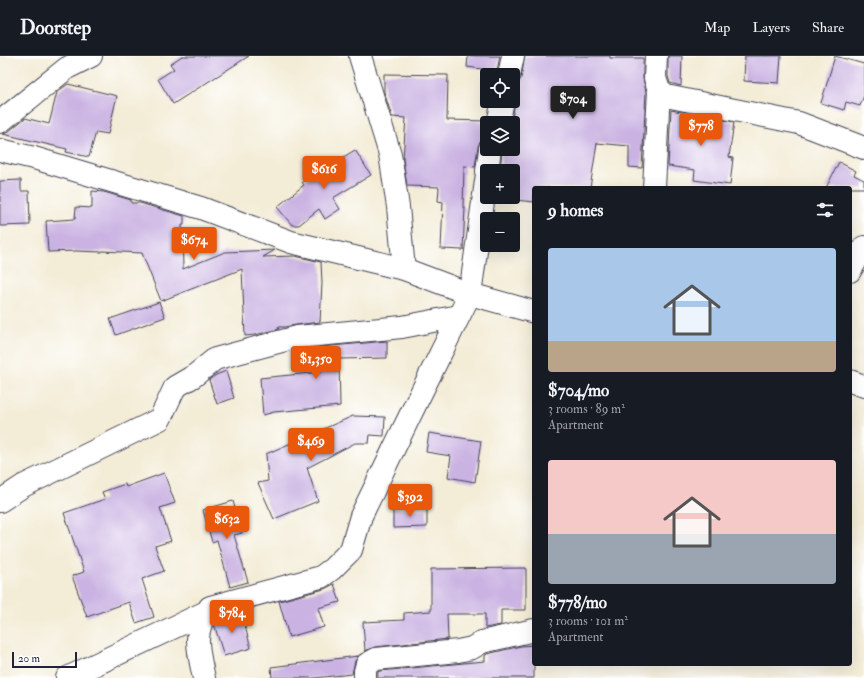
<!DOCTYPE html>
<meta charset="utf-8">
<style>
:root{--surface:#171b24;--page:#242831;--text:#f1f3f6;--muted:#9ea1a6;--line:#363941;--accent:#ea580c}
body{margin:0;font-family:"IM FELL Double Pica",serif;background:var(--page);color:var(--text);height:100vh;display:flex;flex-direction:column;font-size:15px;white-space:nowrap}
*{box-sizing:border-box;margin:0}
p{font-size:13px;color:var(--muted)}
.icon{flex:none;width:22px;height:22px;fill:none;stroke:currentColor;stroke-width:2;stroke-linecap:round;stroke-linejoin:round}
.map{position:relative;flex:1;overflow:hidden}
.side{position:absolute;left:532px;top:130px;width:320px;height:480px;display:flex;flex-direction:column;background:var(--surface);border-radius:4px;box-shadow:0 4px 16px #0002}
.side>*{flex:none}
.buttons{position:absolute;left:480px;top:12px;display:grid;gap:8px}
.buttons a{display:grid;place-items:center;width:40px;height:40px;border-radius:4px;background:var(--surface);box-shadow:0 4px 16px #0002;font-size:20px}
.scale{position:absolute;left:12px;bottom:10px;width:65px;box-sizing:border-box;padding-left:4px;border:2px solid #22223b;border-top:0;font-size:11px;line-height:14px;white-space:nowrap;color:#22223b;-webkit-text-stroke:3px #fff;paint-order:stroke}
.price{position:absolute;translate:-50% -34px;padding:0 9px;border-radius:4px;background:var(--accent);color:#fff;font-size:13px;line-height:26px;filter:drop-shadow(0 1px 2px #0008)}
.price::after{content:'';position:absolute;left:50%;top:24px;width:12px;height:9px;margin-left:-6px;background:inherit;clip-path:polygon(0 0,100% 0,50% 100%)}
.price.selected{background:#222;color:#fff}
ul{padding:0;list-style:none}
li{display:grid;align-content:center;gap:8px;height:212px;padding:0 16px}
li span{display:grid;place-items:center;height:124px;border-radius:4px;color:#555}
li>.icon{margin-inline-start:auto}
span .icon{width:72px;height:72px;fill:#fffc;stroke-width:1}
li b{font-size:17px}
h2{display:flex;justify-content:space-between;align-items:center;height:48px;padding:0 16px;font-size:17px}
header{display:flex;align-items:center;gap:24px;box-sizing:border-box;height:56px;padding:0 20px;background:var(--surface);border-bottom:1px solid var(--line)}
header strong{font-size:19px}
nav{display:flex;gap:22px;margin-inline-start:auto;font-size:14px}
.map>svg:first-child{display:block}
.building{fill:#cab3e2}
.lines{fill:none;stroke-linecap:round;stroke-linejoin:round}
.street-casing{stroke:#414052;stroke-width:24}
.street{stroke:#fff;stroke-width:22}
</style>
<header>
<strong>Doorstep</strong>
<nav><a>Map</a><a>Layers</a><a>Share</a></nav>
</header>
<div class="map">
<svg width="864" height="622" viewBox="0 0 864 622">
<rect width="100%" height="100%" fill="#fff"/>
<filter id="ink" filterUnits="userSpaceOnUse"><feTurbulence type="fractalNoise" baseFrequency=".025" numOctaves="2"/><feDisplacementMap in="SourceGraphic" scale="8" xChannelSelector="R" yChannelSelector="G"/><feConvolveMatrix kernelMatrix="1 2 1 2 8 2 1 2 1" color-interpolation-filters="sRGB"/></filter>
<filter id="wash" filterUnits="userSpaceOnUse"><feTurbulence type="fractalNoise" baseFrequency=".012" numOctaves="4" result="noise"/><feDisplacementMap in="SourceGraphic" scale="16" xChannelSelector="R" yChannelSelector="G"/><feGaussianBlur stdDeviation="0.9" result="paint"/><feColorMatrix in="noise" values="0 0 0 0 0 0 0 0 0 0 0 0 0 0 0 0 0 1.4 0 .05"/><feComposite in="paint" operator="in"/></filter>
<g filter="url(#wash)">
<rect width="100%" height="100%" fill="#f3ecd6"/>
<g id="blocks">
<path class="building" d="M182,0H249L173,48L158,23L174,13L170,8Z
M468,0H500L497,15L467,11Z
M525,0H610V2H643V22L646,36L642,112L629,111V90L597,87L590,132H534V146L496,142L497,141H513V115H500L502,93H513V67H511L515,47L513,31L518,28L521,22Z
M668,0H682L681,30L670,27L668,20Z
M745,0H781L779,27L744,25Z
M835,0L864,8V39L860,50L846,46L844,54L821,47Z
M384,18L448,19L447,64L486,65L487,81L480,85L478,91L475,111L464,110L463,151H465L463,194L441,193L443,146L438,145L439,131L407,130L403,103L406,62L392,61L384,36Z
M68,28L117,40L108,78L96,76L89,101L66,96L67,93L3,78L8,76L25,62L49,68L57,36Z
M671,54L734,66L729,101L733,102L730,129L694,124L695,114L668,110Z
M355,94L371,119L333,142L340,153L325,163L319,153L299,169H292L277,151L304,129L302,126Z
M839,106L856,115L854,119L864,124V132H826Z
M21,124V135H29L30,169L0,170V125Z
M92,135L104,136L131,144V147H140L184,160V169H182L183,213L225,196L275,194L263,201L295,200L321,206L322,227L320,266L296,269L285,271H278L279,273L255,279L245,280L242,213L161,245L142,197L102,195V196L76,195L48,196L46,165L75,163L76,151L92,152Z
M159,246L165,261L116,279L110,263Z
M387,285V302L339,303L340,350L274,356L263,359L260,322L321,316L320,291Z
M226,315L234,342L217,348L209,324L216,319Z
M353,360L385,361L384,380L370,379L369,387H355L307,412L318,445L274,463L258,427L268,425L266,398Z
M429,377L481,385L475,426L448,421L451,400L426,396Z
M164,417L175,447L160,452L171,485L155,490L164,515L142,523L154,561L136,567L129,546L87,561L72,520L84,516L64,457L105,443L102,436L125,428L126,431Z
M233,445L242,477L234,479L248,526L230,531L217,484L212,486L203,454Z
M393,453H427V471L393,472Z
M526,512V554H501V569L485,572V558H447L448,583L375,591L365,595L363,566L404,564V557L431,555V513Z
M334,528L340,546L318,552L324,571L289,581L279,545L324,533Z
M241,556L251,592L224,600L214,568L218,562Z
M534,589V622H378V616L380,615L485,605V599L487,598L521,590Z
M358,600L355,605L352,618L314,622H272L271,611Z"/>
</g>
</g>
<g filter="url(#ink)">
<use href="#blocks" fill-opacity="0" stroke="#414052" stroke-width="1"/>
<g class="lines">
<defs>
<path id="street" d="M360,0L390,98L398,151L404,213
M509,19L513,0
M659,34L666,40L799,67L864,92
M0,66L67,12L91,0
M498,67L503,45
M0,94L34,102L201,152L291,186L404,213L470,238L534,256
M487,115L490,93
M654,132L659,34L655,22L656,0
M850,215L864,191
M850,325L864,330
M0,445L23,430L160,363L175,331L194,320L215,303L297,281L402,271L459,260
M67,622L206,556
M204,622C198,595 192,574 210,551L321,521L332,513L351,494L361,460L421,337L470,238L487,118
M365,622V615L367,608L376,603L458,595L472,592L482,586L534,574"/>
</defs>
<use href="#street" class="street-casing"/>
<use href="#street" class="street"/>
</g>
</g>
</svg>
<div class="buttons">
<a><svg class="icon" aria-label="locate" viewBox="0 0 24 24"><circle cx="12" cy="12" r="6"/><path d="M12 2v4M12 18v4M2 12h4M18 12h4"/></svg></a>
<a><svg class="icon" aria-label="layers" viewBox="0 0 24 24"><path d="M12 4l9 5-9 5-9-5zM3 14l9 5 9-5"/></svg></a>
<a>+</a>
<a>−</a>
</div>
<div class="scale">20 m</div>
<b class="price selected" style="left:573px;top:64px">$704</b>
<b class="price" style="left:701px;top:91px">$778</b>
<b class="price" style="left:324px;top:134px">$616</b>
<b class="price" style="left:194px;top:205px">$674</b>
<b class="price" style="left:316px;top:324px">$1,350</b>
<b class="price" style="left:311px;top:406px">$469</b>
<b class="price" style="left:410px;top:462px">$392</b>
<b class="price" style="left:227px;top:484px">$632</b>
<b class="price" style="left:232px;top:578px">$784</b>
<section class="side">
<h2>9 homes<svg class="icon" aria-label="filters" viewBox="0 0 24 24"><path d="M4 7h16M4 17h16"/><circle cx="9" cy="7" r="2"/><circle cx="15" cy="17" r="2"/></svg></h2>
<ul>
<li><span style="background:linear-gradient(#a9c7e8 75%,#b9a48a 0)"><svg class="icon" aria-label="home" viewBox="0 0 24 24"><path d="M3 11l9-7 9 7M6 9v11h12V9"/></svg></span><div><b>$704/mo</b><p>3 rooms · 89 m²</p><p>Apartment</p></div></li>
<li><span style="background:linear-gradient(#f6c9c9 60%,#9aa5b1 0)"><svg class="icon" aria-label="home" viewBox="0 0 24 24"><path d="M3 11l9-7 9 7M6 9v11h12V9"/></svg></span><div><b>$778/mo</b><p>3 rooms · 101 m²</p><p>Apartment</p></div></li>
</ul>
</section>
</div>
